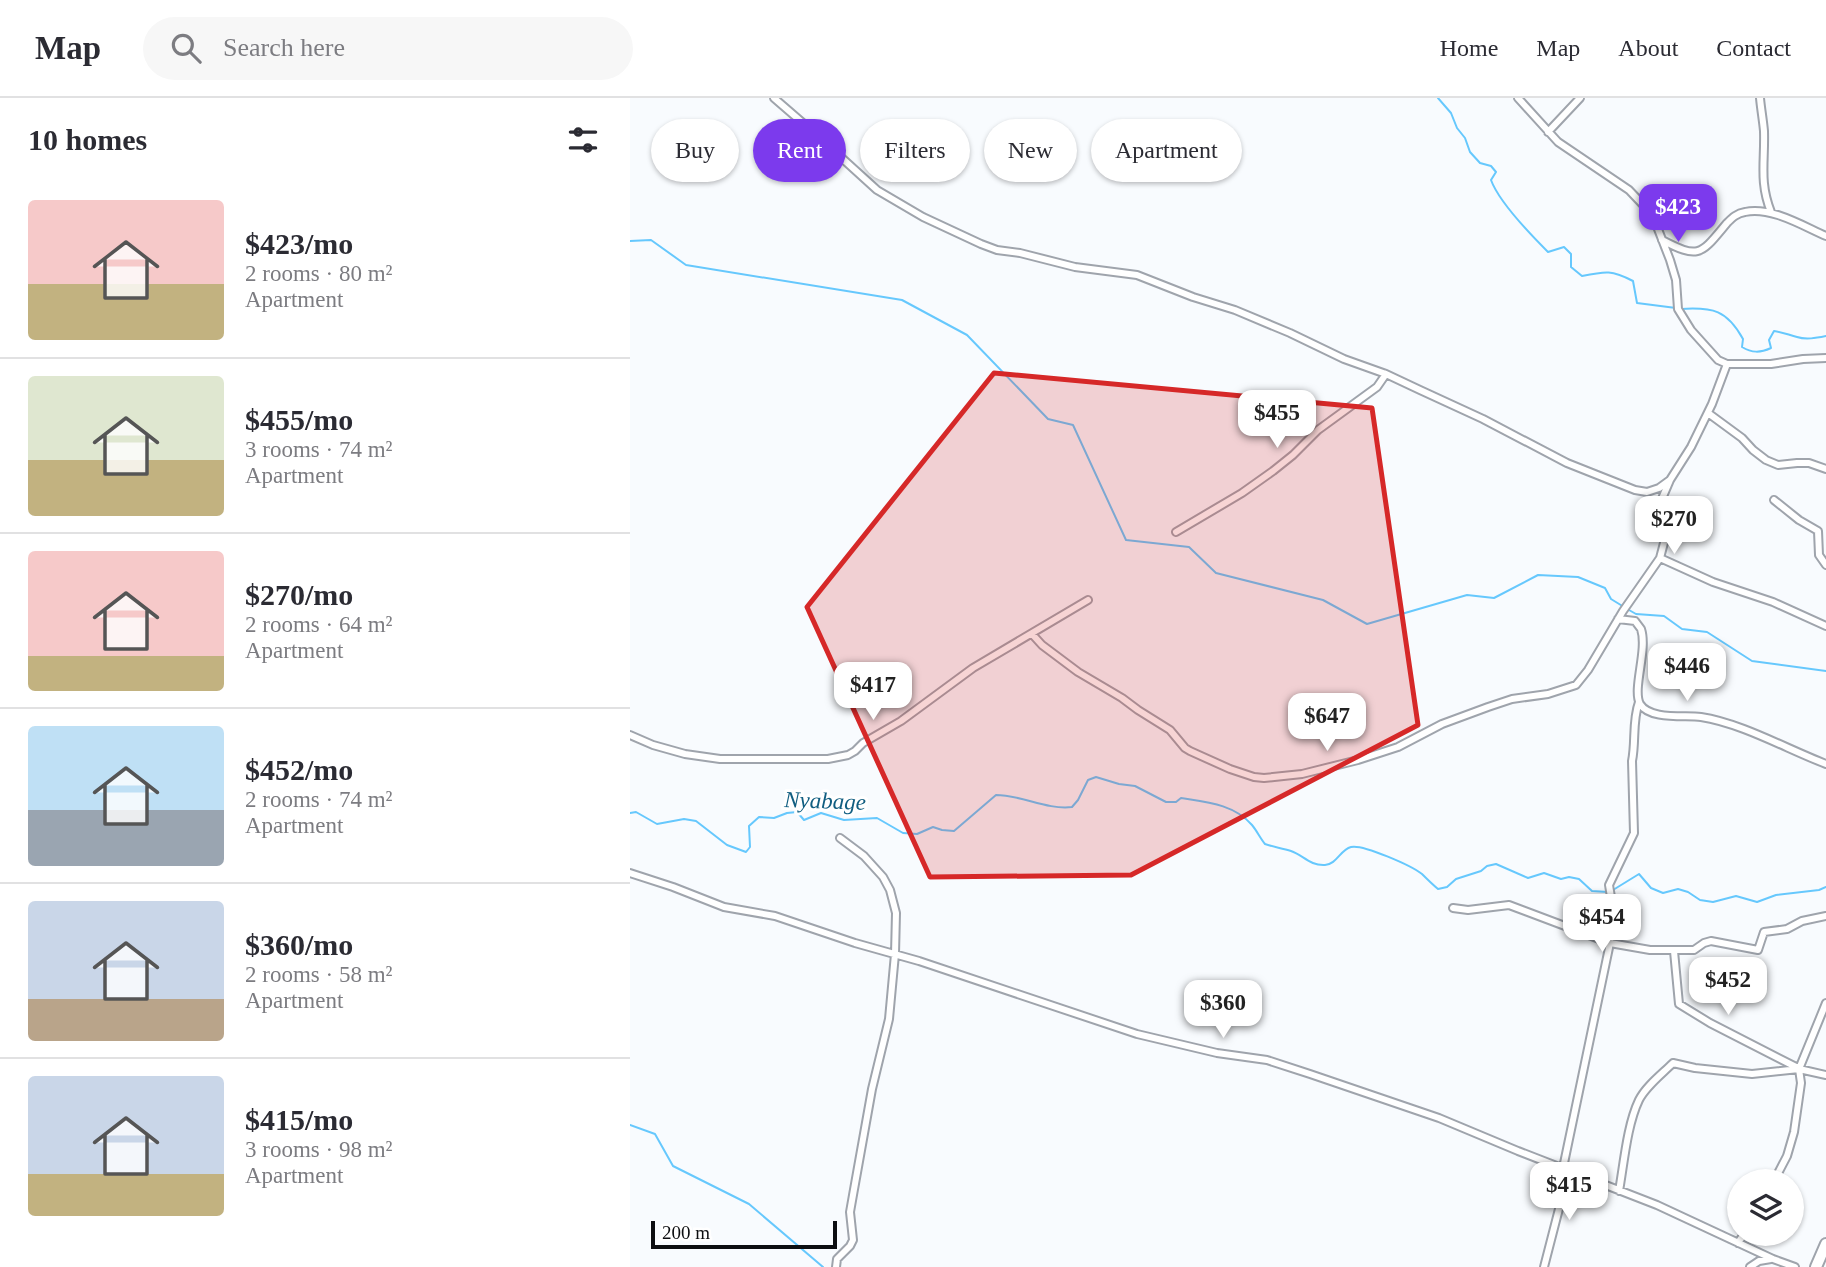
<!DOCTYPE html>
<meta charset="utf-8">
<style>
:root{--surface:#fff;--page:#f7f7f7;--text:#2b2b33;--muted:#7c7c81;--line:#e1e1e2;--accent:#7c3aed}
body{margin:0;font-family:Georgia,serif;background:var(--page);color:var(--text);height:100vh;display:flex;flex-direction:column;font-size:26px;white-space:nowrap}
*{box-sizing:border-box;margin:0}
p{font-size:23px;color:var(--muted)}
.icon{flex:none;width:38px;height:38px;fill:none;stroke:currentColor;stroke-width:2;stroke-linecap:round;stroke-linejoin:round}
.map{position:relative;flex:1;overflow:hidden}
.details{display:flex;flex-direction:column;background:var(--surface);width:630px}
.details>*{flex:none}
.hud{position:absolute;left:21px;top:21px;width:665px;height:63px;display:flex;gap:14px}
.buttons{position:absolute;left:1097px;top:1071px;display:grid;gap:14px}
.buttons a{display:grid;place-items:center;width:77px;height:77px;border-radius:50%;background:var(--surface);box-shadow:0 2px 5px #0004;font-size:35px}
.scale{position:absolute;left:21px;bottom:18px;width:186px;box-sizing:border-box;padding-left:7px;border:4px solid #0c0e11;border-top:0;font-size:19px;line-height:24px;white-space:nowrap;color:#0c0e11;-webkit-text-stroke:5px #fff;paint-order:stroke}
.price{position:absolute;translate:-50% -60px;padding:0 16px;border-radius:14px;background:#fff;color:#222;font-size:23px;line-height:46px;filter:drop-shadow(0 2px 4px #0008)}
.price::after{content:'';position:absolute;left:50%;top:42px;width:21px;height:16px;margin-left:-10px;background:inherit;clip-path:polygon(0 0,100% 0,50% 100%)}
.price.on{background:var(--accent);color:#fff}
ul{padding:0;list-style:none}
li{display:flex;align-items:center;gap:21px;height:175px;padding:0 28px}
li+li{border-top:2px solid var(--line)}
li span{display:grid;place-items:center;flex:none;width:196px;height:140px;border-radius:7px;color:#555}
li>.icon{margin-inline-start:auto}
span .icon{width:84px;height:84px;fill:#fffc;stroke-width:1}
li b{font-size:30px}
h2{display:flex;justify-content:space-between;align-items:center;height:84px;padding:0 28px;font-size:30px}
.tag{padding:0 24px;border-radius:32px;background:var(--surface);box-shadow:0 2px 5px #0004;font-size:24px;line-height:63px}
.tag.on{background:var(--accent);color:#fff}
header{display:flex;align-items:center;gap:42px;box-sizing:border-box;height:98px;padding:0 35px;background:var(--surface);border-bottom:2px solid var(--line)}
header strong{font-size:33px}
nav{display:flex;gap:38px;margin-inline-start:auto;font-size:24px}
.search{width:490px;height:63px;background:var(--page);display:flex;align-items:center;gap:18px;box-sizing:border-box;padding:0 24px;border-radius:38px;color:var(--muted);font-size:26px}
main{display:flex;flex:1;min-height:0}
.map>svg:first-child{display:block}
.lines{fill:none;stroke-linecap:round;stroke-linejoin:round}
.stream{stroke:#66c8fd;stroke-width:2}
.street-casing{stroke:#9fa4ac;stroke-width:10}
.highway-casing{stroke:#9fa4ac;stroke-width:14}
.street{stroke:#fff;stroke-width:6}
.highway{stroke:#fff;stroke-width:10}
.marked{fill:#d62828;fill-opacity:0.2;stroke:#d62828;stroke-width:5;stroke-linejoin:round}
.labels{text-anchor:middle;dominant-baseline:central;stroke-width:6;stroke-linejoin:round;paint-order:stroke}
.water-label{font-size:23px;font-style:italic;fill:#115e81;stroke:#fff}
</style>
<header>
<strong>Map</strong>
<div class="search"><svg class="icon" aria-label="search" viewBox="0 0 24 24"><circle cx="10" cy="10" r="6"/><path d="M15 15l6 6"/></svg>Search here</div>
<nav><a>Home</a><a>Map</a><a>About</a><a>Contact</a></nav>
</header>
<main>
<section class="details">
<h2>10 homes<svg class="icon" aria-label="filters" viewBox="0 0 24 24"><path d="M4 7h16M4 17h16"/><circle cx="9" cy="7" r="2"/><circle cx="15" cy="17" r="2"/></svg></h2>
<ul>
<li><span style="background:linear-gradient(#f6c9c9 60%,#c2b280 0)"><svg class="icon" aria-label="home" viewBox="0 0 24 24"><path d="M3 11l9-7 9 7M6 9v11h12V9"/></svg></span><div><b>$423/mo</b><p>2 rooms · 80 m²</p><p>Apartment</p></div></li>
<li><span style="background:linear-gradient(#dfe7d0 60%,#c2b280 0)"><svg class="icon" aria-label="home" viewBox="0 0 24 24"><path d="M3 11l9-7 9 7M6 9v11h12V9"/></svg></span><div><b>$455/mo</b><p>3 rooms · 74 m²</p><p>Apartment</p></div></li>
<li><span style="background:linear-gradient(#f6c9c9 75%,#c2b280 0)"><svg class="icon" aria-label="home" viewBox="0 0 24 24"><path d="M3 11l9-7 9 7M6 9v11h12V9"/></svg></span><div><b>$270/mo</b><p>2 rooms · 64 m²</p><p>Apartment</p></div></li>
<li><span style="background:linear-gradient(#bfe0f5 60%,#9aa5b1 0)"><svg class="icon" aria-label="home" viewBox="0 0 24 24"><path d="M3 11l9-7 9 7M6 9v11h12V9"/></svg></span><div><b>$452/mo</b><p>2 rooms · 74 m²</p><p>Apartment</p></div></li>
<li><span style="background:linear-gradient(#c9d6e8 70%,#b9a48a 0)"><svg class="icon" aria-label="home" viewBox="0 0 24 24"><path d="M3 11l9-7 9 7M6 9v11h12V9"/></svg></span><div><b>$360/mo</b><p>2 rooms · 58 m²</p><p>Apartment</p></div></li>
<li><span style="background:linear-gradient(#c9d6e8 70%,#c2b280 0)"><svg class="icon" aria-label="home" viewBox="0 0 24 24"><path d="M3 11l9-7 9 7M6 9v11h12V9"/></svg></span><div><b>$415/mo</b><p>3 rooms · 98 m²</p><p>Apartment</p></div></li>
</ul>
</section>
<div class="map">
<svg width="1196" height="1169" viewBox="0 0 1196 1169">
<rect width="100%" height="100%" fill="#f8fbfe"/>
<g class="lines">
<path class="stream" d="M808,0L821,15L827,30L835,40L840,54L850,65L861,68L866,74L861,82C869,104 901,137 918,154L934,149L941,156V169L952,178C976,173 982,172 1003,183L1007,205L1046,210
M0,143L21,142L56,167L272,202L337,237L418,321L443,327L496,442L559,449L586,475L693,502L737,526L837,497L864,500L908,477L948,479L975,490L981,501L994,509
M1051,211C1083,209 1097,212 1113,241L1112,249C1122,255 1130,255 1141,250L1139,242L1144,233C1152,234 1159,237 1167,239C1176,242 1186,240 1196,238
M999,512L1006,516L1034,518L1052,531L1077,534L1122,563L1196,573
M0,715L6,714L27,726L54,721L66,723L97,747L116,754L120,749L119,728L129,719L144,720L157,715L167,714L174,722L191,715L214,722L247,720L273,735L287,736L303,729L312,732L324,733L366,697C392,697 416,712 442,709L448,702L458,682L466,679L489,686L505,688L536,704H546L551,700C576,704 604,706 622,727C627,733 630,740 635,746C643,749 652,750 661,753C673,757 680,768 695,767C707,766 710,752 721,749C733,746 782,768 792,776C797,781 802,786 808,791L817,789L826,781L851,773L857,768L866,766L898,780L914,775L931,781L939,779L949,781L962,793L978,794
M983,792L1009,776L1021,790L1033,795L1048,791L1058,794L1070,802L1083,804L1106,798L1127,804L1146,797L1189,792L1196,789
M0,1027L25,1036L43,1068L119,1106L193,1169"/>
<defs>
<path id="street" d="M144,0L181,32L247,92L293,119L351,146L367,152L390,155L445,169L507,177L563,199L605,212L660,235L714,261L756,276L790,292L853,321L937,365L1005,392L1017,394L1029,390L1040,382L1061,349L1082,306L1097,266
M888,0L928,44L999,92L1018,112L1026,126L1040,162L1046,182L1048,211L1061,232L1088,262L1097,266H1141L1173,261L1196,260
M1130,0C1131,11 1133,22 1134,33C1135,64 1129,84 1141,114
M918,34L950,0
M1032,142C1070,162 1071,156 1097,125C1102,120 1107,115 1115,114C1140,108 1173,128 1196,138
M1078,315L1112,340L1123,352L1136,362L1148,367L1167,365H1179L1196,371
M1144,402L1169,422L1188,433L1189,457L1196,467
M546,434L612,395L643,373L663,357L688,332L747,289L756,276
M1030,460L1083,484L1143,504L1196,528
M988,521L1005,523C1005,523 1011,531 1011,531C1018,552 1002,591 1010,606C1020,622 1054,617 1071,619C1111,625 1157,651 1196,666
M402,536L412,547L448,574L492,600L508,612L540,632L555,650L560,653L600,671L624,679L634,680L672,676L728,662L768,649L812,626L858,609L882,601L918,596L946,587L958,572L993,513L1030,460L1035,441L1047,421L1028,410L1040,382
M0,637L23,647L55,656L90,661H198L218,657L225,653L233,645L271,623L343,570L458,502
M0,775L43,789L94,809L145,818L225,845L289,863L507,936L587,955L637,962L680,976L809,1020L888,1053L1027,1107L1143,1161L1165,1169
M823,810L838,812L879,807L980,845L1020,852H1064L1074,845L1081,843L1128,852L1134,834L1157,831L1172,823L1196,818
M1044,853L1049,906L1080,925L1168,970
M933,1070L980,845L982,805L979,787L1004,735L1002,663C1006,644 1002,623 1009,604
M1144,1083L1157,1058L1164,1034L1171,985L1169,971L1196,905
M989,1093C994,1065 997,1027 1009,1002C1016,988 1032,976 1043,965L1065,970L1122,976L1169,971L1196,977
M1108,1145L1114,1136
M206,1169L207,1161L220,1148L223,1142L220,1114L223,1097L242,991L259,921L265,856L266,815L260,792L253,779L234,758L210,740
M914,1169L939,1072
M1120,1169L1129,1163L1141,1161"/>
<path id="highway" d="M1186,1169L1196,1146"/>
</defs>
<use href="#street" class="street-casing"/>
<use href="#highway" class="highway-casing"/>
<use href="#street" class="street"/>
<use href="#highway" class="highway"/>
</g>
<path class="marked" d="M364,275L742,310L788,627L501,777L300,779L177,509Z"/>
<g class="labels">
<g class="water-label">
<text transform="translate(195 703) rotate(2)">Nyabage</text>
</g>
</g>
</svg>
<div class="buttons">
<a><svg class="icon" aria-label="layers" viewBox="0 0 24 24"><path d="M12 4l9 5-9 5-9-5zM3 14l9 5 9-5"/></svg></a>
</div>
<div class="scale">200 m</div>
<b class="price on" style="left:1048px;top:146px">$423</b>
<b class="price" style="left:647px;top:352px">$455</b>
<b class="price" style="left:1044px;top:458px">$270</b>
<b class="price" style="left:1057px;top:605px">$446</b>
<b class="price" style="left:243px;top:624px">$417</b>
<b class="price" style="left:697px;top:655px">$647</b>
<b class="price" style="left:972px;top:856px">$454</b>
<b class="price" style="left:1098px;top:919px">$452</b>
<b class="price" style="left:593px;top:942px">$360</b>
<b class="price" style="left:939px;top:1124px">$415</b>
<div class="hud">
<a class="tag">Buy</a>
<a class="tag on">Rent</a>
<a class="tag">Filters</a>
<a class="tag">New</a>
<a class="tag">Apartment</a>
</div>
</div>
</main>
